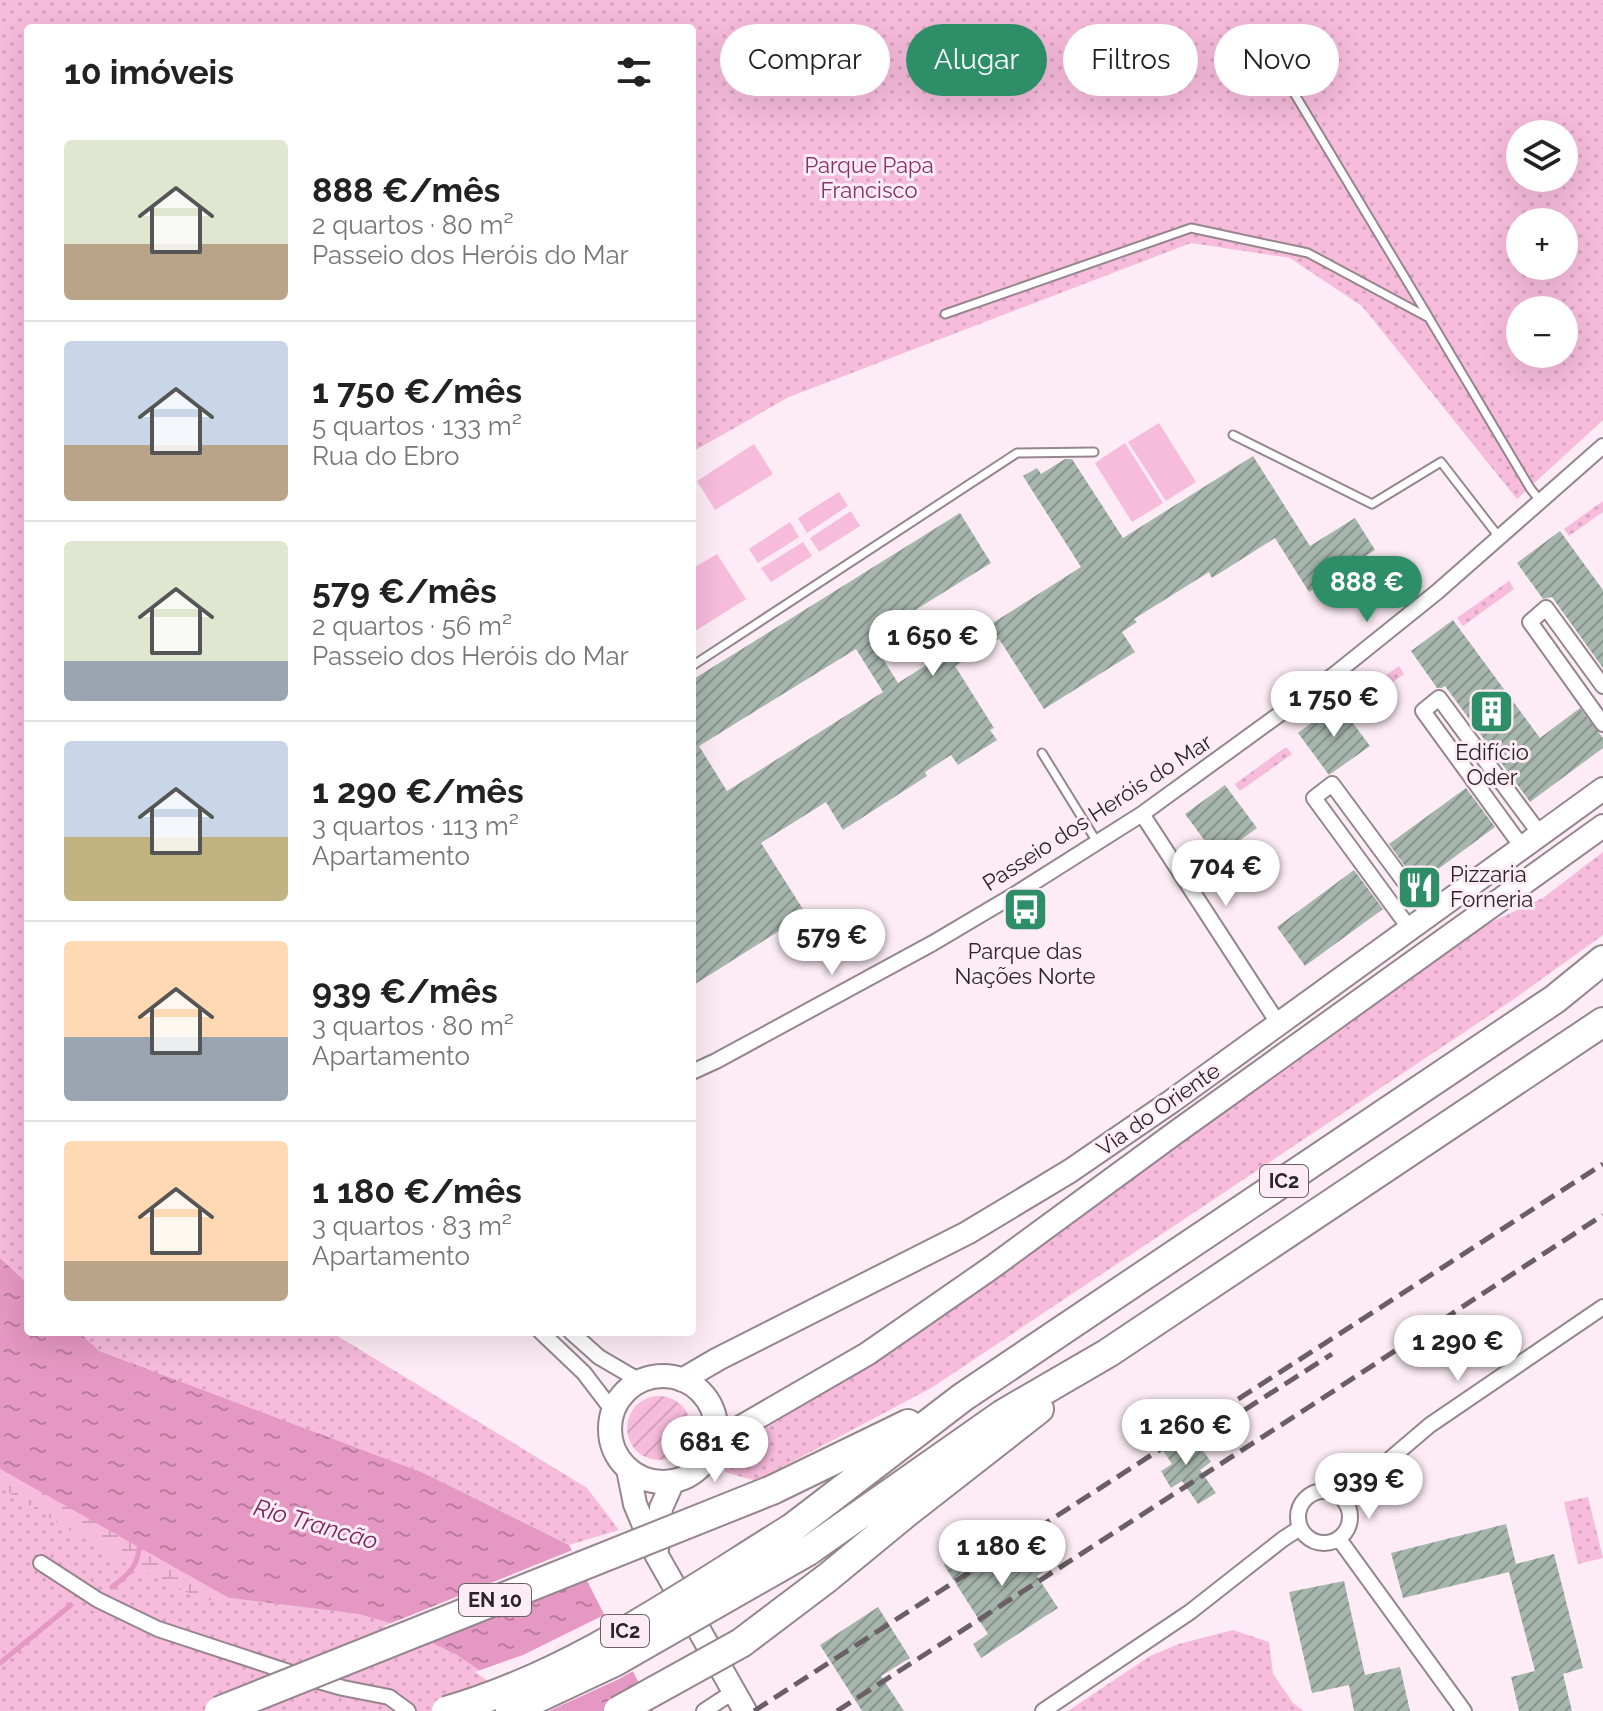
<!DOCTYPE html>
<html lang="pt">
<meta charset="utf-8">
<style>
:root{--surface:#fff;--page:#f2f2f2;--text:#222;--muted:#767676;--line:#e0e0e0;--accent:#2d8e67}
body{margin:0;font-family:Raleway,sans-serif;background:var(--page);color:var(--text);height:100vh;display:flex;flex-direction:column;font-size:30px;white-space:nowrap}
*{box-sizing:border-box;margin:0}
p{font-size:26px;color:var(--muted)}
.icon{flex:none;width:44px;height:44px;fill:none;stroke:currentColor;stroke-width:2;stroke-linecap:round;stroke-linejoin:round}
.map{position:relative;flex:1;overflow:hidden}
.side{position:absolute;left:24px;top:24px;width:672px;height:1312px;display:flex;flex-direction:column;background:var(--surface);border-radius:8px;box-shadow:0 8px 32px #0002}
.side>*{flex:none}
.top-card{position:absolute;left:720px;top:24px;width:760px;height:72px;display:flex;gap:16px}
.fabs{position:absolute;left:1506px;top:120px;display:grid;gap:16px}
.fabs a{display:grid;place-items:center;width:72px;height:72px;border-radius:50%;background:var(--surface);box-shadow:0 8px 32px #0002;font-size:40px}
.price{position:absolute;translate:-50% -68px;padding:0 18px;border-radius:28px;background:#fff;color:#222;font-size:26px;line-height:52px;filter:drop-shadow(0 2px 4px #0008)}
.price::after{content:'';position:absolute;left:50%;top:48px;width:24px;height:18px;margin-left:-12px;background:inherit;clip-path:polygon(0 0,100% 0,50% 100%)}
.price.active{background:var(--accent);color:#fff}
ul{padding:0;list-style:none}
li{display:flex;align-items:center;gap:24px;height:200px;padding:0 40px}
li+li{border-top:2px solid var(--line)}
li span{display:grid;place-items:center;flex:none;width:224px;height:160px;border-radius:8px;color:#555}
li>.icon{margin-inline-start:auto}
span .icon{width:96px;height:96px;fill:#fffc;stroke-width:1}
li b{font-size:34px}
h2{display:flex;justify-content:space-between;align-items:center;height:96px;padding:0 40px;font-size:34px}
.pill{padding:0 28px;border-radius:36px;background:var(--surface);box-shadow:0 8px 32px #0002;font-size:28px;line-height:72px}
.pill.active{background:var(--accent);color:#fff}
.map>svg:first-child{display:block}
.grass{fill:url(#grass-dots);fill-rule:evenodd}
.wetland{fill:url(#wetland-marsh)}
.garden{fill:url(#garden-furrows)}
.pitch{fill:#f7bbdc}
.water{fill:url(#water-ripples)}
.pier{fill:#fdecf5}
.lines{fill:none;stroke-linecap:round;stroke-linejoin:round}
.stream{stroke:#e598c3;stroke-width:5}
.building{fill:url(#building-hatch);fill-rule:evenodd}
.lane-casing{stroke:#95868d;stroke-width:11}
.street-casing{stroke:#95868d;stroke-width:18}
.secondary-casing{stroke:#95868d;stroke-width:26}
.highway-casing{stroke:#95868d;stroke-width:32}
.lane{stroke:#fff;stroke-width:7}
.street{stroke:#fff;stroke-width:14}
.secondary{stroke:#fff;stroke-width:22}
.highway{stroke:#fff;stroke-width:28}
.rail{stroke:#695f64;stroke-width:5;stroke-dasharray:16 8;stroke-linecap:butt}
.highway-bridge-casing{stroke:#95868d;stroke-width:32;stroke-linecap:butt}
.highway-bridge{stroke:#fff;stroke-width:28}
.labels{text-anchor:middle;dominant-baseline:central;stroke-width:6;stroke-linejoin:round;paint-order:stroke}
.shield{fill:#fdecf5;stroke:#6a6166;stroke-width:2}
.shield-label{font-size:20px;font-weight:bold;fill:#2b2528}
.park-label{font-size:22px;fill:#883067;stroke:#fdecf5}
.poi-label{font-size:22px;fill:#2b2528;stroke:#fdecf5}
.street-label{font-size:22px;fill:#2b2528;stroke:#fdecf5}
.water-label{font-size:24px;font-style:italic;fill:#7c255d;stroke:#fdecf5}
</style>
<div class="map">
<svg width="1603" height="1711" viewBox="0 0 1603 1711">
<defs>
<pattern id="grass-dots" width="8" height="8" patternUnits="userSpaceOnUse" patternTransform="scale(2)"><rect width="8" height="8" fill="#f7bbdc"/><path d="M2 2h.1M6 6h.1" fill="none" stroke="#d4a1bd" stroke-width="1.8" stroke-linecap="round"/></pattern>
<pattern id="wetland-marsh" width="20" height="14" patternUnits="userSpaceOnUse" patternTransform="scale(2)"><rect width="20" height="14" fill="#f7bbdc"/><path d="M1 5h8M5 5V1M11 12h8M15 12V8" fill="none" stroke="#d4a1bd"/></pattern>
<pattern id="garden-furrows" width="10" height="10" patternUnits="userSpaceOnUse" patternTransform="scale(2)"><rect width="10" height="10" fill="#f7bbdc"/><path d="M-1 1l2-2M0 10L10 0M9 11l2-2" fill="none" stroke="#d4a1bd"/></pattern>
<pattern id="water-ripples" width="26" height="14" patternUnits="userSpaceOnUse" patternTransform="scale(2)"><rect width="26" height="14" fill="#e598c3"/><path d="M2 4q2-2 4 0t4 0M15 11q2-2 4 0t4 0" fill="none" stroke="#ba7c9e"/></pattern>
<pattern id="building-hatch" width="6" height="6" patternUnits="userSpaceOnUse" patternTransform="scale(2)"><rect width="6" height="6" fill="#a6b6ad"/><path d="M-1 1l2-2M0 6l6-6M5 7l2-2" fill="none" stroke="#87948d"/></pattern>
</defs>
<rect width="100%" height="100%" fill="#fdecf5"/>
<path class="grass" d="M0,0H1603V420L1517,499L1362,306L1290,258L1191,243L789,397L692,452V28H28V1284L0,1258ZM1520,134H1564V178H1520ZM1520,222H1564V266H1520ZM1520,310H1564V354H1520Z
M1603,501V512L1569,536L1564,529Z
M1509,581L1514,589L1463,626L1457,618Z
M1399,666L1404,674L1353,711L1347,703Z
M1286,747L1292,754L1240,791L1235,784Z
M1603,852V935L1514,999L931,1388L756,1481L725,1472L729,1457L760,1432L871,1361L1487,924L1543,898Z
M79,1332H331L587,1488L619,1530L569,1545L424,1473L98,1351Z
M0,1468L229,1598L358,1614L390,1623L457,1655L515,1695L530,1711H0Z
M1588,1497L1603,1558L1578,1564L1564,1502Z
M1233,1630L1269,1642L1273,1674L1293,1703L1304,1711H1068L1150,1656L1179,1644Z"/>
<path class="wetland" d="M0,1468L229,1598L218,1601L203,1600L107,1553L0,1487Z"/>
<path class="garden" d="M627 1428a32 32 0 1 1 64 0a32 32 0 1 1-64 0Z"/>
<path class="pitch" d="M1159,423L1196,482L1166,501L1128,442Z
M1125,443L1163,503L1132,522L1095,463Z
M754,444L773,474L715,510L697,481Z
M839,492L848,506L807,533L798,518Z
M851,511L860,526L819,552L810,538Z
M790,522L799,537L758,563L749,549Z
M803,542L812,556L771,582L761,568Z
M717,554L746,599L692,633V569Z"/>
<path class="water" d="M0,1258L28,1284V1332H79L99,1351L424,1473L569,1545L653,1711H530L515,1695L457,1655L390,1623L358,1614L229,1598L2,1470L0,1468Z"/>
<path class="pier" d="M575,1549L590,1578L424,1644L384,1626Z
M608,1613L637,1669L619,1679L549,1711H524L512,1698L475,1672L523,1655Z"/>
<g class="lines">
<path class="stream" d="M112,1587C130,1574 138,1566 140,1543
M0,1663L71,1605"/>
</g>
<path class="building" d="M1253,456L1310,546L1355,518L1375,550L1309,592L1275,538L1212,578L1209,572L1134,619L1137,622L1122,632L1135,652L1044,709L999,639L955,666L994,728L990,730L997,740L958,765L951,755L925,772L927,776L843,830L826,802L761,843L806,914L692,986V680L960,513L991,563L870,638L898,683L1081,567L1023,476L1037,468L1041,474L1065,459H1072L1123,538ZM856,649L883,692L727,791L699,746Z
M1560,531L1603,590V668L1552,597L1543,599L1517,563Z
M1453,620L1540,738L1580,708L1603,738V748L1530,802L1445,686L1442,688H1437L1411,651Z
M1338,703L1370,746L1329,775L1298,733Z
M1225,785L1257,828L1217,857L1185,814Z
M1466,788L1495,827L1418,884L1389,844Z
M1354,870L1383,909L1305,966L1277,927Z
M1174,1428L1189,1453L1200,1446L1211,1462L1200,1470L1216,1493L1198,1504L1182,1481L1171,1488L1161,1471L1172,1464L1156,1440Z
M1506,1524L1516,1564L1554,1554L1583,1668L1563,1674L1572,1711H1519L1511,1677L1535,1671L1509,1572L1403,1598L1391,1553Z
M1002,1527L1023,1559L1041,1547L1053,1566L1037,1576L1058,1608L981,1658L973,1644L988,1634L944,1565Z
M1344,1581L1365,1675L1400,1667L1410,1711H1354L1349,1685L1312,1693L1289,1592Z
M878,1607L910,1658L881,1676L904,1711H862L820,1645Z"/>
<g class="lines">
<defs>
<path id="lane" d="M1261,38L1428,316
M945,314L1191,228L1308,253L1429,318L1530,488L1541,502
M1233,435L1372,504L1441,462L1499,537
M692,666L1017,453L1094,452
M1042,753L1097,842"/>
<path id="street" d="M1603,686L1546,608L1530,622L1603,724
M1142,814L1278,1023
M1522,847L1423,711L1439,698L1540,834
M1410,929L1314,798L1332,784L1429,915
M692,1072L716,1061L933,943L1014,895L1142,814L1335,674L1437,592L1603,446
M541,1332L584,1373L613,1411
M571,1332L599,1357L640,1381
M1298 1517a26 26 0 1 1 52 0a26 26 0 1 1-52 0Z
M1343,1499L1430,1425L1603,1307
M1339,1539L1464,1711
M41,1563L98,1600L158,1629L301,1676L343,1688L389,1697L408,1711
M704,1711L733,1692
M1043,1711L1190,1612L1283,1539L1300,1528"/>
<path id="secondary" d="M610 1429a53 53 0 1 1 106 0a53 53 0 1 1-106 0Z
M682,1380L718,1359L967,1233L1070,1171L1172,1101L1603,789
M715,1442L867,1354L991,1268L1175,1133L1603,826
M628,1469L635,1504L656,1554L745,1711
M657,1549L661,1508L673,1481"/>
<path id="highway" d="M772,1490L908,1424
M792,1528L963,1397L1555,999L1603,960
M808,1551L1003,1414L1108,1353L1603,1022
M827,1578L906,1513L1039,1409"/>
</defs>
<use href="#lane" class="lane-casing"/>
<use href="#street" class="street-casing"/>
<use href="#secondary" class="secondary-casing"/>
<use href="#highway" class="highway-casing"/>
<use href="#lane" class="lane"/>
<use href="#street" class="street"/>
<use href="#secondary" class="secondary"/>
<use href="#highway" class="highway"/>
<path class="rail" d="M1224,1423L1332,1354
M754,1711L1603,1164
M837,1711L1309,1407L1603,1215"/>
<defs>
<path id="highway-bridge" d="M219,1711L772,1490
M446,1711C572,1675 682,1596 792,1528
M510,1711L614,1662L808,1551
M618,1711L741,1643L827,1578"/>
</defs>
<use href="#highway-bridge" class="highway-bridge-casing"/>
<use href="#highway-bridge" class="highway-bridge"/>
</g>
<defs>
<symbol id="building-square" viewBox="-11 -11 22 22"><rect x="-9" y="-9" width="18" height="18" rx="4" fill="#2d8e67" stroke="#fdecf5"/><path d="M-4-6H4V6H1V3H-1V6H-4ZM-2.5-4.3h1.7v1.8h-1.7ZM.8-4.3h1.7v1.8H.8ZM-2.5-1h1.7V.8h-1.7ZM.8-1h1.7V.8H.8Z" fill="#fff"/></symbol>
<symbol id="restaurant-square" viewBox="-11 -11 22 22"><rect x="-9" y="-9" width="18" height="18" rx="4" fill="#2d8e67" stroke="#fdecf5"/><path d="M-5-6h1v4h1v-4h1v4h1v-4h1v5L-1.5 .5V6h-2V.5L-5-1ZM5-6V6H3V1.5H1.5Q1.5-4 5-6Z" fill="#fff"/></symbol>
<symbol id="bus-square" viewBox="-11 -11 22 22"><rect x="-9" y="-9" width="18" height="18" rx="4" fill="#2d8e67" stroke="#fdecf5"/><path d="M-5-6H5V4H4V6H2V4H-2V6H-4V4H-5ZM-3.5-4V0h7V-4ZM-3.5 1.2v1.5H-2V1.2ZM2 1.2v1.5H3.5V1.2Z" fill="#fff"/></symbol>
</defs>
<g fill-rule="evenodd">
<use href="#building-square" x="1466" y="686" width="51" height="51"/>
<use href="#restaurant-square" x="1394" y="862" width="51" height="51"/>
<use href="#bus-square" x="1000" y="884" width="51" height="51"/>
</g>
<g class="labels">
<g class="shield">
<rect x="1260" y="1165" width="48" height="32" rx="6"/>
<rect x="459" y="1584" width="72" height="32" rx="6"/>
<rect x="601" y="1615" width="48" height="32" rx="6"/>
</g>
<g class="shield-label">
<text x="1284" y="1181">IC2</text>
<text x="495" y="1600">EN 10</text>
<text x="625" y="1631">IC2</text>
</g>
<g class="park-label">
<text x="869" y="165">Parque Papa<tspan x="869" dy="25">Francisco</tspan></text>
</g>
<g class="poi-label">
<text x="1492" y="752">Edifício<tspan x="1492" dy="25">Oder</tspan></text>
<text x="1450" y="874" text-anchor="start">Pizzaria<tspan x="1450" dy="25">Forneria</tspan></text>
<text x="1025" y="951">Parque das<tspan x="1025" dy="25">Nações Norte</tspan></text>
</g>
<g class="street-label">
<text transform="translate(1097 812) rotate(-33)">Passeio dos Heróis do Mar</text>
<text transform="translate(1158 1109) rotate(-35)">Via do Oriente</text>
</g>
<g class="water-label">
<text transform="translate(316 1524) rotate(16)">Rio Trancão</text>
</g>
</g>
</svg>
<div class="fabs">
<a><svg class="icon" aria-label="layers" viewBox="0 0 24 24"><path d="M12 4l9 5-9 5-9-5zM3 14l9 5 9-5"/></svg></a>
<a>+</a>
<a>−</a>
</div>
<b class="price active" style="left:1367px;top:624px">888 €</b>
<b class="price" style="left:933px;top:678px">1 650 €</b>
<b class="price" style="left:1334px;top:739px">1 750 €</b>
<b class="price" style="left:1226px;top:908px">704 €</b>
<b class="price" style="left:832px;top:977px">579 €</b>
<b class="price" style="left:1458px;top:1383px">1 290 €</b>
<b class="price" style="left:1186px;top:1467px">1 260 €</b>
<b class="price" style="left:715px;top:1484px">681 €</b>
<b class="price" style="left:1369px;top:1521px">939 €</b>
<b class="price" style="left:1002px;top:1588px">1 180 €</b>
<div class="top-card">
<a class="pill">Comprar</a>
<a class="pill active">Alugar</a>
<a class="pill">Filtros</a>
<a class="pill">Novo</a>
</div>
<section class="side">
<h2>10 imóveis<svg class="icon" aria-label="filters" viewBox="0 0 24 24"><path d="M4 7h16M4 17h16"/><circle cx="9" cy="7" r="2"/><circle cx="15" cy="17" r="2"/></svg></h2>
<ul>
<li><span style="background:linear-gradient(#dfe7d0 65%,#b9a48a 0)"><svg class="icon" aria-label="home" viewBox="0 0 24 24"><path d="M3 11l9-7 9 7M6 9v11h12V9"/></svg></span><div><b>888 €/mês</b><p>2 quartos · 80 m²</p><p>Passeio dos Heróis do Mar</p></div></li>
<li><span style="background:linear-gradient(#c9d6e8 65%,#b9a48a 0)"><svg class="icon" aria-label="home" viewBox="0 0 24 24"><path d="M3 11l9-7 9 7M6 9v11h12V9"/></svg></span><div><b>1 750 €/mês</b><p>5 quartos · 133 m²</p><p>Rua do Ebro</p></div></li>
<li><span style="background:linear-gradient(#dfe7d0 75%,#9aa5b1 0)"><svg class="icon" aria-label="home" viewBox="0 0 24 24"><path d="M3 11l9-7 9 7M6 9v11h12V9"/></svg></span><div><b>579 €/mês</b><p>2 quartos · 56 m²</p><p>Passeio dos Heróis do Mar</p></div></li>
<li><span style="background:linear-gradient(#c9d6e8 60%,#c2b280 0)"><svg class="icon" aria-label="home" viewBox="0 0 24 24"><path d="M3 11l9-7 9 7M6 9v11h12V9"/></svg></span><div><b>1 290 €/mês</b><p>3 quartos · 113 m²</p><p>Apartamento</p></div></li>
<li><span style="background:linear-gradient(#ffd9b3 60%,#9aa5b1 0)"><svg class="icon" aria-label="home" viewBox="0 0 24 24"><path d="M3 11l9-7 9 7M6 9v11h12V9"/></svg></span><div><b>939 €/mês</b><p>3 quartos · 80 m²</p><p>Apartamento</p></div></li>
<li><span style="background:linear-gradient(#ffd9b3 75%,#b9a48a 0)"><svg class="icon" aria-label="home" viewBox="0 0 24 24"><path d="M3 11l9-7 9 7M6 9v11h12V9"/></svg></span><div><b>1 180 €/mês</b><p>3 quartos · 83 m²</p><p>Apartamento</p></div></li>
</ul>
</section>
</div>
